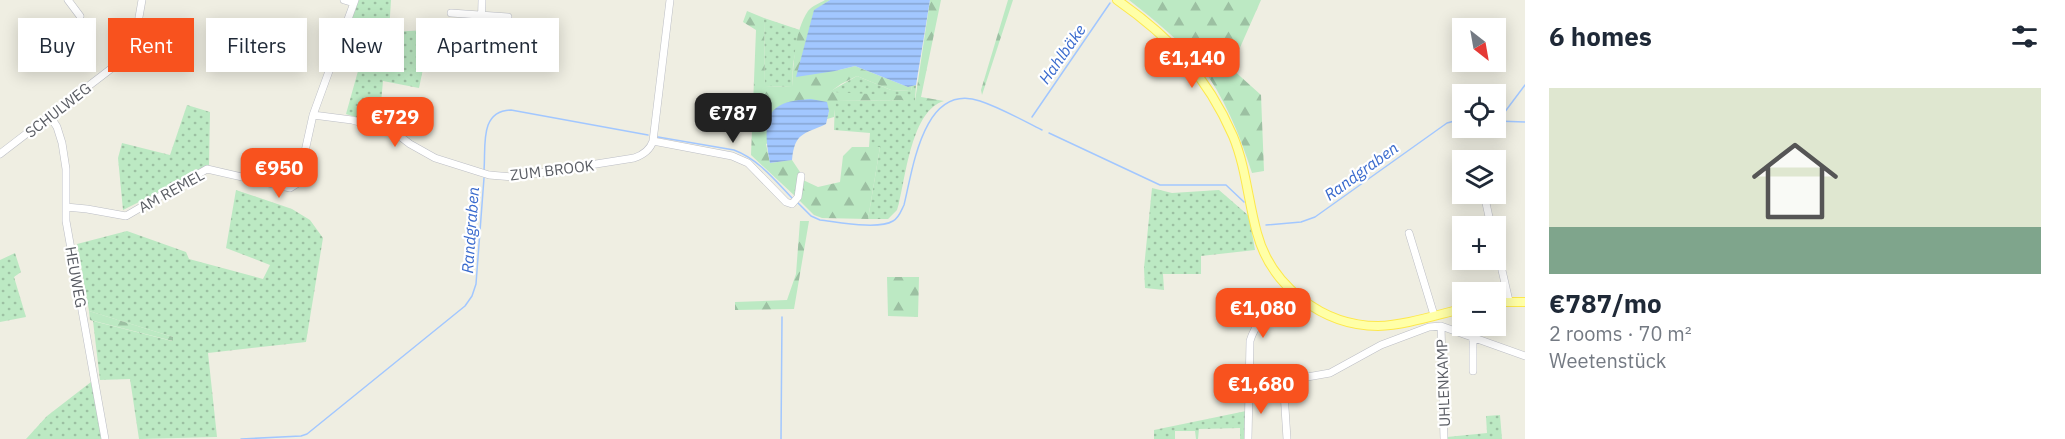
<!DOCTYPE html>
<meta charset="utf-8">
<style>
:root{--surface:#fff;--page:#f2f2f3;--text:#1f2937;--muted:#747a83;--accent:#f8521e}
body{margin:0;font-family:"IBM Plex Sans",sans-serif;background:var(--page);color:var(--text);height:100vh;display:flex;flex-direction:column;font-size:22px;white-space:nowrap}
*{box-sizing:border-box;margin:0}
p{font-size:20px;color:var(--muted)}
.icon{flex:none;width:33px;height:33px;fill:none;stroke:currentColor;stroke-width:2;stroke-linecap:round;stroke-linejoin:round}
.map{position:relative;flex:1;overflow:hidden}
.details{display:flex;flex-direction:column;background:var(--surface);width:540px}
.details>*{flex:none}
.hud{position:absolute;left:18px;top:18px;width:570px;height:54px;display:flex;gap:12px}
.needle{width:39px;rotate:149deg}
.controls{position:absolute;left:1452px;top:18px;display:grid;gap:12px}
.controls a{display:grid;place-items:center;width:54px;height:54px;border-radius:0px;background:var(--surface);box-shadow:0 3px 15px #0003;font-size:30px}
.price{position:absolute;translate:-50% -51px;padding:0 14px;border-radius:12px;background:var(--accent);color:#fff;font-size:20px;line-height:39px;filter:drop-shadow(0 2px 3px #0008)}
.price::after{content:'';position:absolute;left:50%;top:36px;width:18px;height:14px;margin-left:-9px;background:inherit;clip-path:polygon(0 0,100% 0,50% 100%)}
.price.current{background:#222;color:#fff}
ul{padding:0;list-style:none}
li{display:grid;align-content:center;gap:12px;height:318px;padding:0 24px}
li span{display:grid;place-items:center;height:186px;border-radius:0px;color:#555}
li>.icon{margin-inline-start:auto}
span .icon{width:108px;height:108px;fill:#fffc;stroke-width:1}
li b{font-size:26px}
h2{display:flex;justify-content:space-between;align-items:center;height:72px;padding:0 24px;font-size:26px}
.chip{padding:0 21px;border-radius:0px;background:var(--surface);box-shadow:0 3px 15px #0003;font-size:21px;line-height:54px}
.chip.current{background:var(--accent);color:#fff}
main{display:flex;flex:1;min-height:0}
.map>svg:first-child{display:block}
.grass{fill:url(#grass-dots)}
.forest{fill:url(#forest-firs)}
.water{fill:url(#water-rules)}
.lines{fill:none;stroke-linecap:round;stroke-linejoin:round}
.stream{stroke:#a2c7ff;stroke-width:1.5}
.minor-casing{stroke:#bcbec5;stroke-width:8}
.major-casing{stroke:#fde84c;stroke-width:10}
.minor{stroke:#fff;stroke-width:7}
.major{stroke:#ffffa7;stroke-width:8}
.labels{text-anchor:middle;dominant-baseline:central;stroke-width:4.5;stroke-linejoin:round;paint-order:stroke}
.street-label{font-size:15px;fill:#5a5d64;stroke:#fff}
.water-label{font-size:16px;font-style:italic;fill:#396acd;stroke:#fff}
</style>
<main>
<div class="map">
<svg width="1525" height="439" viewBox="0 0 1525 439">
<defs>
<pattern id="grass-dots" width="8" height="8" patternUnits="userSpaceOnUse" patternTransform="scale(1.5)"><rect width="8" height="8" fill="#bce9c3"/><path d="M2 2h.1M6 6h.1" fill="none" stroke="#9cc0a2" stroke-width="1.8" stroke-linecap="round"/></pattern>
<pattern id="forest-firs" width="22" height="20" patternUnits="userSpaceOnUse" patternTransform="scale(1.5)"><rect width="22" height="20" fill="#bce9c3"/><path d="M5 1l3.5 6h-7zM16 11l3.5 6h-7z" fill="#9cc0a2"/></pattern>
<pattern id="water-rules" width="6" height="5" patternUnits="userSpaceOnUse" patternTransform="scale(1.5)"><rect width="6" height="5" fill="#a2c7ff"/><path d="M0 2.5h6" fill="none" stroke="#87a5d2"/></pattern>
</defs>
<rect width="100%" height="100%" fill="#efeee2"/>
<path class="grass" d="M358,0H391L389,32L428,30L426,55L419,88L383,81L379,124L346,114L358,71L336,65Z
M764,18L800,30L793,64L792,87L765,86Z
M857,76L891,90L911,91L912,86L916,85L915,101H944C912,110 906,175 899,203L897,210L888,219H868L880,147H869L870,133L834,130L835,101L910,100L829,92Z
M187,105L210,112L209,167L123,210L118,158L122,143L170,155Z
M1152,188L1172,193L1219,190L1249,216L1255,250L1201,256V274H1163L1164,290L1145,288L1144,268Z
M236,190L292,209L310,220L323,238L306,342L208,353L217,437L139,439L130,379L100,380L93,321L172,341L173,337L89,311L77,244L127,231L186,252L189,259L263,279L270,265L226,248Z
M15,253L21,272L14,277L26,317L0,322V260Z
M91,382L102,439H26L47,416Z
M1246,411V439H1240V428L1199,429L1198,439H1196L1195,431H1175V439H1154V430Z
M1500,415L1502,439H1447V437L1487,433L1486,416Z"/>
<path class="forest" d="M825,0H830L814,11L835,71L855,66L908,87L912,86L911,91L891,90L857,76L841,84L830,92L910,96V100L836,101L834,117L827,119L829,111L766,144L770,163L792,160L800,172L796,197L751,155L756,30L743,22L747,11L764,18L765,86L792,87C794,63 794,32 808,11C812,6 820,3 825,0Z
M930,0H941L921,97L944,101H915Z
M1008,0H1013L982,95L981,90Z
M1129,0H1261L1231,68L1261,95L1264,171L1252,173C1240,135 1224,96 1200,65C1180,40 1154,20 1129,0Z
M852,147H880L868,219L822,218L814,215L799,200L803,180L818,187L840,182L843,156Z
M800,221H809L794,309L735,310V302L787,300L796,274Z
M887,277H919L918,317L888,316Z
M89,311L173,337V341L90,320Z"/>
<path class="water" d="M830,0H930L916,85L908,87L855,66L835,71L796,77L814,10Z
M811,99L827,102L829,111L826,124C803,135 795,132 792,160L770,163C767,147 761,116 779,106C789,100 800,100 811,99Z"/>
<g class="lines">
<path class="stream" d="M1032,117L1110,3
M1496,121L1525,122
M1498,121L1525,85
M1049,133L1160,185H1226L1244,202
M658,137L734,150C758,159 775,180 792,198
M484,170C486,146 479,111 511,110L648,135
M798,203L811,216L820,220C838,222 878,230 893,221C899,218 901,211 904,205C913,169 923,82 980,101C1001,108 1022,120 1042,130
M1266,225L1301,222L1315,217L1447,123L1462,119
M241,439L301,436L307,434L465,306L472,296L476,284L484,178
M781,439L782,317"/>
<defs>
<path id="minor" d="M68,0L80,16
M344,0L354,3
M451,13L508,17
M481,37L482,0
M313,115L352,120L393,131L410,144L435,158L489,175L514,177L634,158C643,155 650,150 653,141L670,0
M50,116L57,127L62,143L66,169V221L105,439
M653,141L732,156L748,163L786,202L792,204L798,197L801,176
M0,154L112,68L127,48L138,23L142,0
M1484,194L1491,226
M66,207L87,209L126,216L207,169L290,188L298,183L313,115L355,0
M1409,233L1434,315
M1496,244L1509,301
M1441,326L1444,439
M1473,337V371
M1281,383L1284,392L1287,439
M1249,394L1261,392L1290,380L1330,373L1381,345L1429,327L1441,326L1525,356
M1248,439L1250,341C1256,320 1275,305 1290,289"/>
<path id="major" d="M1117,0C1170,37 1207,76 1233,136C1246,167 1248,201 1257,233C1271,286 1323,326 1378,326C1406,325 1436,315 1462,309
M1496,302H1525"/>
</defs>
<use href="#minor" class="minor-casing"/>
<use href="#major" class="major-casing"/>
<use href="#minor" class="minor"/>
<use href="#major" class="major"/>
</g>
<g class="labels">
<g class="street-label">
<text transform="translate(58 110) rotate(-38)">SCHULWEG</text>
<text transform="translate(552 170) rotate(-7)">ZUM BROOK</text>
<text transform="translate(171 191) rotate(-29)">AM REMEL</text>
<text transform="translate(76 277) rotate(80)">HEUWEG</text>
<text transform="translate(1443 383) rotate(-92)">UHLENKAMP</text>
</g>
<g class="water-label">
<text transform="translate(1062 54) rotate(-55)">Hahlbäke</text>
<text transform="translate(1361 171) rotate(-36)">Randgraben</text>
<text transform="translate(470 230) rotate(-86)">Randgraben</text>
</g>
</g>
</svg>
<div class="controls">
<a><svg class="needle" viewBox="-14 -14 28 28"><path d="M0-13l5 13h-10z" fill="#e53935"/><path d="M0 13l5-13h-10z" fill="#747a83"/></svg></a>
<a><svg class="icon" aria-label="locate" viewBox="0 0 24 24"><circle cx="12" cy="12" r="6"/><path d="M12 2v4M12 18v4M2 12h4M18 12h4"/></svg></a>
<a><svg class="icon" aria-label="layers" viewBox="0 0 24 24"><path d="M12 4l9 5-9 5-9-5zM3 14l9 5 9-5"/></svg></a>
<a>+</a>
<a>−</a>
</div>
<b class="price" style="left:1192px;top:89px">€1,140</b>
<b class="price current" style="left:733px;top:144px">€787</b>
<b class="price" style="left:395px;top:148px">€729</b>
<b class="price" style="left:279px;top:199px">€950</b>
<b class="price" style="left:1263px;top:339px">€1,080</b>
<b class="price" style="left:1261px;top:415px">€1,680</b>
<div class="hud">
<a class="chip">Buy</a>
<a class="chip current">Rent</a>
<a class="chip">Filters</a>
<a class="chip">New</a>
<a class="chip">Apartment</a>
</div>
</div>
<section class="details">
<h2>6 homes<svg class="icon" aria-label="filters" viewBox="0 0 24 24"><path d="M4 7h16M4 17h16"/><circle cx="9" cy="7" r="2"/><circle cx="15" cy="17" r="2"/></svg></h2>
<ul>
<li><span style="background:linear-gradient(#dfe7d0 75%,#7fa58c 0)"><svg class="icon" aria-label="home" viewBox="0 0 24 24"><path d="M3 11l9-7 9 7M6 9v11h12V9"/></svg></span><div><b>€787/mo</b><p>2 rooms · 70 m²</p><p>Weetenstück</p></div></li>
</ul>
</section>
</main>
